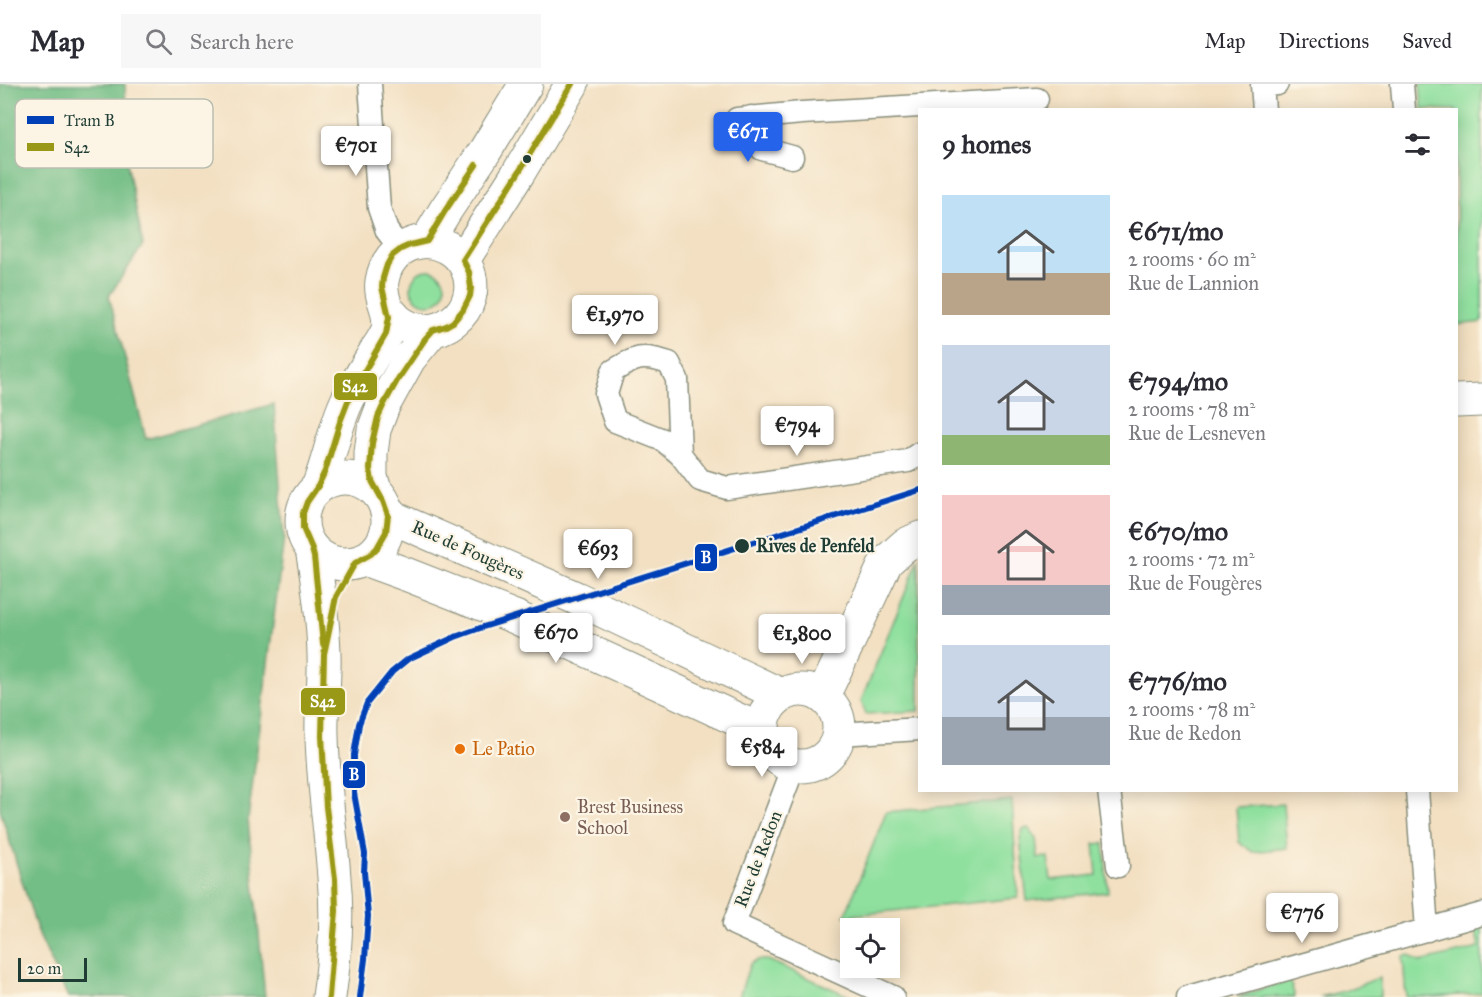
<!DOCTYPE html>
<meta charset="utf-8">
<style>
:root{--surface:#fff;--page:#f7f7f7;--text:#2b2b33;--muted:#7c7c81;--line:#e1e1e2;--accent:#2563eb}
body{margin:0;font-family:"IM FELL Great Primer",serif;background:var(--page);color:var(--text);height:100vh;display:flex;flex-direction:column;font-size:22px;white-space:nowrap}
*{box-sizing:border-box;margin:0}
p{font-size:20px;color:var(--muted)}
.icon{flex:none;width:33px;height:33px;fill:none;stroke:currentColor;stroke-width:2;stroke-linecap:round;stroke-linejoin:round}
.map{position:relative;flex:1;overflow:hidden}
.details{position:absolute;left:918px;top:24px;width:540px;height:684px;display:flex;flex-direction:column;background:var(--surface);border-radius:0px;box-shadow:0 3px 15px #0003}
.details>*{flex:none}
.tools{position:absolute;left:840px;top:834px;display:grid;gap:12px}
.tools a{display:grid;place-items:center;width:60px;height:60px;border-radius:0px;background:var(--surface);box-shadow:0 3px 15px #0003;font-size:30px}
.scale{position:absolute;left:18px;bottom:15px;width:69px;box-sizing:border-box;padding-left:6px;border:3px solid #1f3d34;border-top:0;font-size:16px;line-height:21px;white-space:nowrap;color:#1f3d34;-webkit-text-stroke:4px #fcf5e5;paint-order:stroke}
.price{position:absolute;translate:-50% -51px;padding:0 14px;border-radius:6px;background:#fff;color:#222;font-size:20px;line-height:39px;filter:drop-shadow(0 2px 3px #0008)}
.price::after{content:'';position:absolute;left:50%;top:36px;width:18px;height:14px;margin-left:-9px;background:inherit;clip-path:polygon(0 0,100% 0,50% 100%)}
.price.on{background:var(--accent);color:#fff}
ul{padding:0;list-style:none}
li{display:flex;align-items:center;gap:18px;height:150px;padding:0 24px}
li span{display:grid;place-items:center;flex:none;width:168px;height:120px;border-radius:0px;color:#555}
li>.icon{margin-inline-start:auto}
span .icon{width:72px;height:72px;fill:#fffc;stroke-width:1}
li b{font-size:26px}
h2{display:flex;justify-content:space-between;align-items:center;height:72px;padding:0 24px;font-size:26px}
header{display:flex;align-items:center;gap:36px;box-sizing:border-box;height:84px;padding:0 30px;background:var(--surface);border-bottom:2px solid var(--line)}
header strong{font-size:28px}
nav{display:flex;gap:33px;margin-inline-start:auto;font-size:21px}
.search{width:420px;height:54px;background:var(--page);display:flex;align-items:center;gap:15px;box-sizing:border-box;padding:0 21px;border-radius:0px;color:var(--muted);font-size:22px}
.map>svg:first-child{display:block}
.green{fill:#8fe09f;stroke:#578e6a;stroke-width:1.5}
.forest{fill:#73be86;stroke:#497e5d;stroke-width:1.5}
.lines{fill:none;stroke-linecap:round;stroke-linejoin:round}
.street-casing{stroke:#898e7b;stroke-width:25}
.secondary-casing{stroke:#898e7b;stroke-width:35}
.primary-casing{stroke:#898e7b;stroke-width:35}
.street{stroke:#fff;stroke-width:22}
.secondary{stroke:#fff;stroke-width:33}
.primary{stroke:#fff;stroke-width:33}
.bus-1-casing{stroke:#fcf5e5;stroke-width:10}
.bus-1{stroke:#9a9917;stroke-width:6}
.tram-1-casing{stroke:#fcf5e5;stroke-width:10}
.tram-1{stroke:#0040b6;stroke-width:6}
.bus-dot{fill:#1f3d34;stroke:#fcf5e5;stroke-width:2}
.food-dot{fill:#e8710a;stroke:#fcf5e5;stroke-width:2}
.education-dot{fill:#8d6e63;stroke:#fcf5e5;stroke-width:2}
.labels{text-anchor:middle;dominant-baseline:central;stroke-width:4.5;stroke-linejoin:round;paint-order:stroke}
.stop-label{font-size:18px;font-weight:bold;fill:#1f3d34;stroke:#fcf5e5;text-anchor:start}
.street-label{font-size:18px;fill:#1f3d34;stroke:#fcf5e5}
.food-label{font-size:18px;fill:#c56008;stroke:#fcf5e5;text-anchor:start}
.education-label{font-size:18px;fill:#785e54;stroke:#fcf5e5;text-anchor:start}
.key{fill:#fcf5e5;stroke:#babeb0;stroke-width:1.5}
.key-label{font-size:16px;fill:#1f3d34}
.line-badge{stroke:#fcf5e5;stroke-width:2}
.badge-label{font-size:16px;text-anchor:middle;font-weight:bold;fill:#fff}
</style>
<header>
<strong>Map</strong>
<div class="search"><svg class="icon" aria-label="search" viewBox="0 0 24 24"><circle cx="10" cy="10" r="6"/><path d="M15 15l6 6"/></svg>Search here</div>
<nav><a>Map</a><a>Directions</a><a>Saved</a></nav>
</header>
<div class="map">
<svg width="1482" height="913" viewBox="0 0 1482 913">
<rect width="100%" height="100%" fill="#fcf5e5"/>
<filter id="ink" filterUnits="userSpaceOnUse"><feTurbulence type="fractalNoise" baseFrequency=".0167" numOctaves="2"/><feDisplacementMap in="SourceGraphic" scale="12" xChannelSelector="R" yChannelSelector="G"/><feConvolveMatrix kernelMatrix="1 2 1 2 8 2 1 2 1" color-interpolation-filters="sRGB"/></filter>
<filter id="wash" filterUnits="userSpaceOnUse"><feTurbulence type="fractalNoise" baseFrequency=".008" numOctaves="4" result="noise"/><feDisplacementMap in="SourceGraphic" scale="24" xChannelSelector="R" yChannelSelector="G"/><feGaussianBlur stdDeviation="1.35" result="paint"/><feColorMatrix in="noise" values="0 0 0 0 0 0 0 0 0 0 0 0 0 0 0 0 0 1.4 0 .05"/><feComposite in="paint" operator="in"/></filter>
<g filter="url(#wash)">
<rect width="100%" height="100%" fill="#f3e0c2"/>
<path class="green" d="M1420,0H1482V238L1457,241L1456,26L1422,25Z
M411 203a17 17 0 1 1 34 0a17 17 0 1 1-34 0Z
M919,475V627L866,630L861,617Z
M1012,716L1018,814L845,832L886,728Z
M1283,720L1287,764L1253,768L1239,758L1236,723Z
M1029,744L1036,755L1038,774L1048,773L1051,796L1097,791L1094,760L1104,759L1108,808L1027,817L1020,754L1023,745Z
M1482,841V909L1435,913H1406L1403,873L1409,871L1420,878L1479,864L1475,843Z
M757,876H768L851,913H739L750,880Z
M1380,893V913H1319L1345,907Z
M1290,896L1295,913H1237Z"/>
<path class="forest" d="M0,0H125L127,79L143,161L109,212L146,355L274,320L284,454L248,736L265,913H68L38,849L0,726Z"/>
</g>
<g filter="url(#ink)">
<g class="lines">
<defs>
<path id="street" d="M370,0L379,124L387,147L401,165
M1402,0L1404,26
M1264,26L1262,1L1277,0
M751,33L762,65L792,73
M737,35L802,29L1037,15
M680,370L677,295L669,279C642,270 636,273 613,287L606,310L615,337L663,356L680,370L700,396L727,404L908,377L920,369
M839,650L920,645
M794,682L734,840L893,913
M1109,706L1118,782
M1417,706L1427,846
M1188,913L1482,830"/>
<path id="secondary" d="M1456,317L1482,316
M386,424L396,435L576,514L781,611
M364,475L408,491L515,533L762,647
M763 644a38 38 0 1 1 76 0a38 38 0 1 1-76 0Z
M823,612L886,478L905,461L920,454"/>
<path id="primary" d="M427,157L445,127L485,67L526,0
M463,176L519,88L572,0
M302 437a43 43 0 1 1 86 0a43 43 0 1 1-86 0Z
M318,403C330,375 334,344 347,317C356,299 367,282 377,265C381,259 386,252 388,245C392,226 379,215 382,197C385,179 395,166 412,160C423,156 436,157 447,163C455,167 461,173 466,182C487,225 435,267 397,236C394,233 391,229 388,226
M375,406L371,393V369L374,346L383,322L409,275L432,247
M312,465C318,499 323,535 324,570C325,597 321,625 322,652C323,700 331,747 334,794C338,833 335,874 329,913"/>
</defs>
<use href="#street" class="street-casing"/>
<use href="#secondary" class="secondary-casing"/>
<use href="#primary" class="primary-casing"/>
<use href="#street" class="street"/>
<use href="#secondary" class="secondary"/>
<use href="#primary" class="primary"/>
<defs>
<path id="bus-1" d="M323,560L314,473L312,465L303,444V429L307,418L318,402L325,387L340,338L350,312L386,250L389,233L382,203L383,194L387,181L392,172L401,165L410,161L427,157L445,127L476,81
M329,913L336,827L335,795L326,723L322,652L324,570L336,513L355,479L371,470L377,464L386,448L388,431L383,417L372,397L370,385L372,359L378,333L384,320L398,295L425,255L433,246L446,242L453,238L463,226L470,212L471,204L469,188L463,176L519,88L572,0"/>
</defs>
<use href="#bus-1" class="bus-1-casing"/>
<use href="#bus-1" class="bus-1"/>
<defs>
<path id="tram-1" d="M360,913L365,875L368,832L364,788L365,770L354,709V671L359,640L367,619L392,588L408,575L455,553L483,543L920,406"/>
</defs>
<use href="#tram-1" class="tram-1-casing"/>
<use href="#tram-1" class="tram-1"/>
</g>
</g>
<g class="bus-dot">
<circle cx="527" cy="75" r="5"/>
<circle cx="742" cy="462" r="8"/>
</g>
<circle class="food-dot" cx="460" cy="665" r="6"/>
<circle class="education-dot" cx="565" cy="733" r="6"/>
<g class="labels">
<g class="stop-label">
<text x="756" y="462">Rives de Penfeld</text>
</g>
<g class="street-label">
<text transform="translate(468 466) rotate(24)">Rue de Fougères</text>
<text transform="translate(758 775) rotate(-69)">Rue de Redon</text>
</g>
<g class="food-label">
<text x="472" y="665">Le Patio</text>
</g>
<g class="education-label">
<text x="577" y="723">Brest Business<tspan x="577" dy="21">School</tspan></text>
</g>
</g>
<rect x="15" y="15" width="198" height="69" rx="9" class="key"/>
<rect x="27" y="32" width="27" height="8" fill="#0040b6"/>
<rect x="27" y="59" width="27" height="8" fill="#9a9917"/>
<g class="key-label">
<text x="64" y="42">Tram B</text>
<text x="64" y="69">S42</text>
</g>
<g class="line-badge">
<rect x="333" y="288" width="45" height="29" rx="6" fill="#9a9917"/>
<rect x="694" y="459" width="24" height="29" rx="6" fill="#0040b6"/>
<rect x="300" y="603" width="46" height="29" rx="6" fill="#9a9917"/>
<rect x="342" y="676" width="24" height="29" rx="6" fill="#0040b6"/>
</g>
<g class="badge-label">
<text x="355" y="308">S42</text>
<text x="706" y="479">B</text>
<text x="323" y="623">S42</text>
<text x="354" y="696">B</text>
</g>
</svg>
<div class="tools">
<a><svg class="icon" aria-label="locate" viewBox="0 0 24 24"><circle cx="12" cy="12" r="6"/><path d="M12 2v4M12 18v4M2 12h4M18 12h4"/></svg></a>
</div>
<div class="scale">20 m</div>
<b class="price on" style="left:748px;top:79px">€671</b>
<b class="price" style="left:356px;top:93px">€701</b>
<b class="price" style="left:615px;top:262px">€1,970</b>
<b class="price" style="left:797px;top:373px">€794</b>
<b class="price" style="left:598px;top:496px">€693</b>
<b class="price" style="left:556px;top:580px">€670</b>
<b class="price" style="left:802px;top:581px">€1,800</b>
<b class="price" style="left:762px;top:694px">€584</b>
<b class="price" style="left:1302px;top:860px">€776</b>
<section class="details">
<h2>9 homes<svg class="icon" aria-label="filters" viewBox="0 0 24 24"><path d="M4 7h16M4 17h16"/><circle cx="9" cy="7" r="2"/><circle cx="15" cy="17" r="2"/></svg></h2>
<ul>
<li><span style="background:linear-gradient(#bfe0f5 65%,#b9a48a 0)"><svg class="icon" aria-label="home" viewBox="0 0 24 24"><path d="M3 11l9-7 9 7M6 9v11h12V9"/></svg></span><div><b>€671/mo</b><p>2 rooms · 60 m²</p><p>Rue de Lannion</p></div></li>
<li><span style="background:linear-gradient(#c9d6e8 75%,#8fb573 0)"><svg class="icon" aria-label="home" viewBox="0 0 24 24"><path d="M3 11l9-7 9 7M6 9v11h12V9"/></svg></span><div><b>€794/mo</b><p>2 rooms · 78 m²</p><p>Rue de Lesneven</p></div></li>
<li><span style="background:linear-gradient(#f6c9c9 75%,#9aa5b1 0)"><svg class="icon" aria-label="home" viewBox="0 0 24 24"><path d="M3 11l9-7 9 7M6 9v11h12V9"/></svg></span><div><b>€670/mo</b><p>2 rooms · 72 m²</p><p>Rue de Fougères</p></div></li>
<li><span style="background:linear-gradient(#c9d6e8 60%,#9aa5b1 0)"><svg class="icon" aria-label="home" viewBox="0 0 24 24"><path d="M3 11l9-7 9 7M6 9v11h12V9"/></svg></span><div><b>€776/mo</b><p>2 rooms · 78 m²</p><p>Rue de Redon</p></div></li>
</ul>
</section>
</div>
